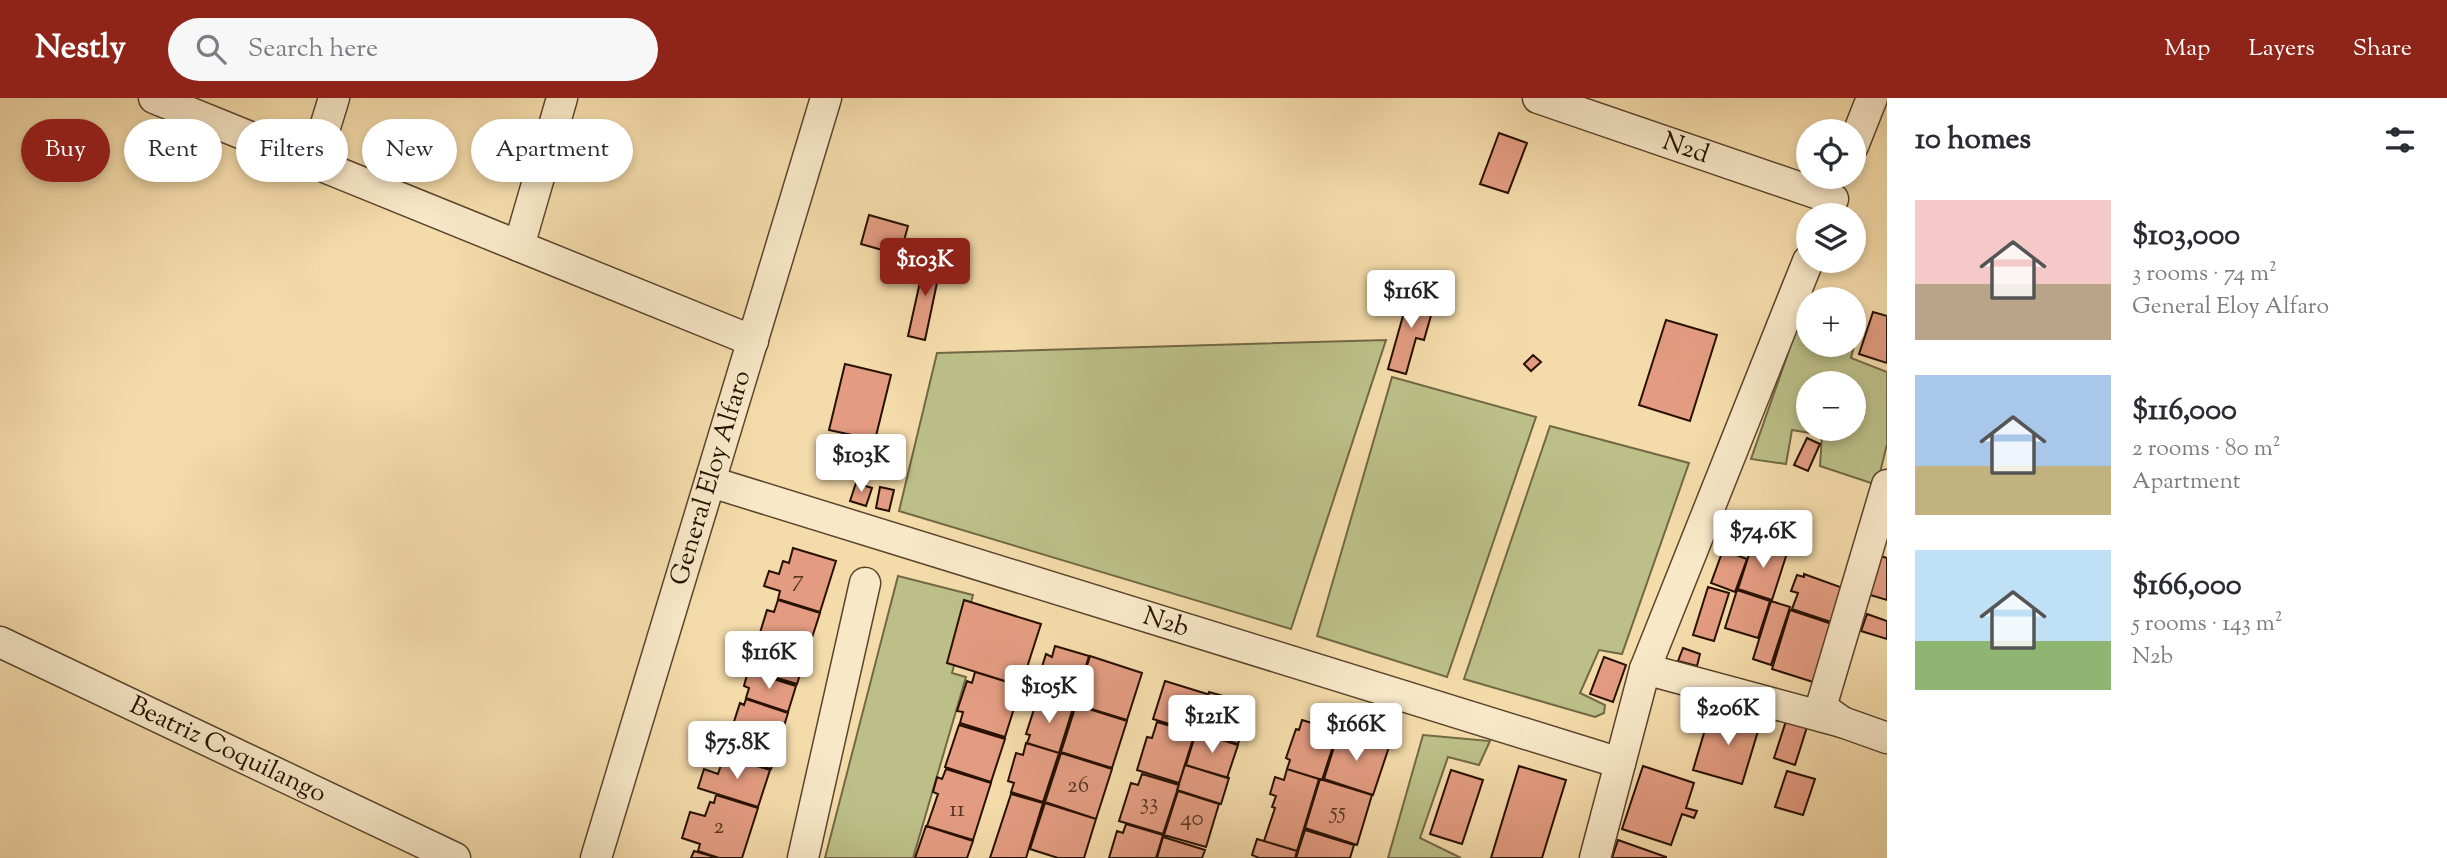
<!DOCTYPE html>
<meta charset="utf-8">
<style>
:root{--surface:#fff;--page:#f7f7f7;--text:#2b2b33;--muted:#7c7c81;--accent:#8f2418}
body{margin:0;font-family:"Sorts Mill Goudy",serif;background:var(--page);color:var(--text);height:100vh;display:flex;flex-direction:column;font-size:26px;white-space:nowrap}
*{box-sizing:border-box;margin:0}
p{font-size:23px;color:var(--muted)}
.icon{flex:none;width:38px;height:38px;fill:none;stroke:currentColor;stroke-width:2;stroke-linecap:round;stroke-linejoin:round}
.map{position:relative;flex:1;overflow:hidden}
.sheet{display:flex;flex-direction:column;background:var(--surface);width:560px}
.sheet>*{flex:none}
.banner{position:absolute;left:21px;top:21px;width:665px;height:63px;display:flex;gap:14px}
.controls{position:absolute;left:1796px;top:21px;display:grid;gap:14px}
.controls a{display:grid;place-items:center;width:70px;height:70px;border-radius:50%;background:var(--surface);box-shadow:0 4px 10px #0003;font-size:35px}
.price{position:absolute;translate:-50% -60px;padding:0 16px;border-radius:7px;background:#fff;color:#222;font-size:23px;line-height:46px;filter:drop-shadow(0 2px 4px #0008)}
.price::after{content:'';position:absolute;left:50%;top:42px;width:21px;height:16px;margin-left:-10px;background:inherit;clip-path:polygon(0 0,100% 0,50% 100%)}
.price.active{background:var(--accent);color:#fff}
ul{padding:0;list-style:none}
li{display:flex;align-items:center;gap:21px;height:175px;padding:0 28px}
li span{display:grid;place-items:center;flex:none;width:196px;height:140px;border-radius:0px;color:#555}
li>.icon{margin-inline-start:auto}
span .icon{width:84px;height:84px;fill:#fffc;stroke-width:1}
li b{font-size:30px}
h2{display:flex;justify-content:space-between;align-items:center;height:84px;padding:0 28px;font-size:30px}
.tag{padding:0 24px;border-radius:32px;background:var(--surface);box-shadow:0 4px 10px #0003;font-size:24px;line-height:63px}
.tag.active{background:var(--accent);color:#fff}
header{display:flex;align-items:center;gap:42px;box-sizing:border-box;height:98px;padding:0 35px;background:var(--accent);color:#fff}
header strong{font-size:33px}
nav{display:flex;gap:38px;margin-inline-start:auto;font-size:24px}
.search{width:490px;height:63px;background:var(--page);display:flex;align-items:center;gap:18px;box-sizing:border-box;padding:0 24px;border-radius:38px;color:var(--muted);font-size:26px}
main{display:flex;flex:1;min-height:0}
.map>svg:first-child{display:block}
.green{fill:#bcc088;stroke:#726845;stroke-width:2;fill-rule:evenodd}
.building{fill:#e39c81;stroke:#281102;stroke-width:2}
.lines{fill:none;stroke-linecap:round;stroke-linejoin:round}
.minor-casing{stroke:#5b442c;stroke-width:33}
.minor{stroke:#f8e8c8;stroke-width:30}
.labels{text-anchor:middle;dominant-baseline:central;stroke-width:5;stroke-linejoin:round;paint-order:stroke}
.number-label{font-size:23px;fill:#573422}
.street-label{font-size:26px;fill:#281102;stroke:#f8e8c8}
</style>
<header>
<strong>Nestly</strong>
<div class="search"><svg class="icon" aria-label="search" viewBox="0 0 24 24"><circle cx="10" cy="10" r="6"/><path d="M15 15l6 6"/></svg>Search here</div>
<nav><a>Map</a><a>Layers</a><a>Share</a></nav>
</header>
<main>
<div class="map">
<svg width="1887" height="760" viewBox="0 0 1887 760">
<rect width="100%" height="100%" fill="#f4dbaa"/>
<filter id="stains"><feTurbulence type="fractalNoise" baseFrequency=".00286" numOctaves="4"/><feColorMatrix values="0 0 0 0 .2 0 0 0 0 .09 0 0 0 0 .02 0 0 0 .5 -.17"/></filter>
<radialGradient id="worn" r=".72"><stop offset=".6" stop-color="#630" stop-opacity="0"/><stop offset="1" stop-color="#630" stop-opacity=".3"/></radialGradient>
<path class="green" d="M1800,221H1808V247H1853V221H1861L1851,260L1887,274V346L1877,387L1820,368L1822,337L1792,332L1786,366L1751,361ZM1808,285H1853V331H1808Z
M1386,242L1291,531L899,413L937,255Z
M1392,279L1536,319L1447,579L1317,538Z
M1550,328L1689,365L1622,556L1599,552L1580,595L1605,607L1604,615L1595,619L1464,581Z
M898,478L973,497L952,575L966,579L913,760H825Z
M1423,637L1490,643L1479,667L1448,659L1420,740L1461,760H1388Z"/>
<path class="building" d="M1499,35L1527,45L1508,95L1480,86Z
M869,117L908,128L900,157L861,146Z
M926,157L942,161L925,242L908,238Z
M1410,193L1436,200L1424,242L1416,240L1406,276L1388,271Z
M1873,214L1887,218V265L1859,256Z
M1666,222L1717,237L1690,323L1639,307Z
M1533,257L1541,264L1531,273L1524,266Z
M845,266L891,277L875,342L829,332Z
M1807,340L1820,346L1808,373L1794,367Z
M856,385L872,390L866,408L850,403Z
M880,389L894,392L889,413L876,410Z
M1740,435L1753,439L1749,450L1736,446Z
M1754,441L1788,452L1772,502L1738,491Z
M793,450L836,463L820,514L778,501L780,493L764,488L769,473L779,476L783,463L789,465Z
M1723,452L1747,461L1735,494L1711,485Z
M1870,455L1887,460V502L1857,493Z
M1804,476L1843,490L1831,524L1792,511L1798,495L1791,493L1797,477L1804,479Z
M1708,489L1729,495L1714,543L1693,537Z
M1737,492L1770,503L1758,540L1725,530Z
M778,502L820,515L797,586L750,572L754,557L759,559L766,540L759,538L767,512L774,514Z
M964,502L1041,526L1021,588L947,565Z
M1771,503L1790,509L1771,567L1753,561Z
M1790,512L1832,526L1813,584L1772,571Z
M1867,516L1887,523V541L1861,533Z
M1055,548L1089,558L1073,610L1039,599L1047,573L1041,572L1046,556L1052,559Z
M1683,550L1700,556L1697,568L1678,563Z
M1090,558L1142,575L1127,622L1075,606Z
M1604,559L1626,567L1613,604L1590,596Z
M748,573L796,588L788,614L746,600L749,590L744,588Z
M975,574L1021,588L1005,639L960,625L963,614L957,613L967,583L972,585Z
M1165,583L1207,596L1195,634L1153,621Z
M1209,594L1251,606L1238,646L1197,633Z
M1038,599L1073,610L1059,655L1027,645L1030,637L1026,636Z
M746,601L788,615L771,671L729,658L736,637L730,636L740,605L744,607Z
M1076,607L1127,623L1112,670L1061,654Z
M1731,611L1762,620L1742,686L1693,672L1707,625L1725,631Z
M1302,622L1338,633L1322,682L1287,671L1290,662L1286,660L1296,631L1299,632Z
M1786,623L1807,629L1795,667L1774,660Z
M1157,624L1195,635L1179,685L1137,672L1147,639L1152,640Z
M959,627L1005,641L991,684L945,669Z
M1339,633L1389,649L1373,697L1324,681Z
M1196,634L1238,647L1227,680L1186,667Z
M1026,645L1059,655L1043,704L1011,694L1014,685L1008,683L1016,655L1023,657Z
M1061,655L1112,671L1096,721L1045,704Z
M724,658L770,672L758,709L698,690L704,671L718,676Z
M1185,667L1229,680L1221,706L1177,692Z
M1519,668L1566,682L1542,760H1491Z
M1643,668L1694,685L1686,710L1697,713L1694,720L1682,716L1671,747L1622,731Z
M946,671L991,685L973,742L927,728L938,696L933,694L937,679L942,681Z
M1287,671L1319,681L1297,753L1264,743L1275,710L1272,709L1276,698L1270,696L1275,679L1284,682Z
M1451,672L1483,682L1462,746L1430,736Z
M1787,673L1815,681L1803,717L1775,709Z
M1142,676L1179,687L1163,736L1119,723L1131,685L1138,687Z
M1320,681L1372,697L1357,747L1305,730Z
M1178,693L1219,706L1206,749L1164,737Z
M1011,696L1043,705L1026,760H990Z
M716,697L758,710L742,760H719L698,753L700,746L682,740L690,714L705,718L710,704L714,705Z
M1045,705L1096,721L1084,760H1058L1030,751Z
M1126,726L1163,737L1156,760H1109L1117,733L1123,735Z
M926,728L973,743L967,760H915Z
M1305,732L1354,747L1350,760H1296Z
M1163,739L1205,752L1202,760H1157Z
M1257,741L1297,753L1295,760H1259L1252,757Z
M1618,742L1666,759V760H1612Z
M694,753L718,760H691Z"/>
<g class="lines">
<defs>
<g id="minor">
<path d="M154,0L753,243"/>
<path id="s1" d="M1538,0L1833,101"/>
<path d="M1853,48L1872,0"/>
<path d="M314,65L334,0"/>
<path d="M519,148L562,0"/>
<path id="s2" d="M711,384L1620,665"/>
<path id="s3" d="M0,544L455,760"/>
<path d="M1645,571L1842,624L1821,609L1887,387"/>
<path d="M1842,624L1887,640"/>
<path id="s4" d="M596,760L826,0"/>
<path d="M803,760L865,485"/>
<path d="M1595,760L1645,571L1808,163"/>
</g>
</defs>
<use href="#minor" class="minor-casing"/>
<use href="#minor" class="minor"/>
</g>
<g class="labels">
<g class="number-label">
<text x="798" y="482">7</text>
<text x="1078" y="688">26</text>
<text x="1149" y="705">33</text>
<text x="957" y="712">11</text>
<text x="1338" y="714">55</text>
<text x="1192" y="721">40</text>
<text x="719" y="729">2</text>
</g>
<g class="street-label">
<text stroke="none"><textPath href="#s1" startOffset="156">N2d</textPath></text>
<text stroke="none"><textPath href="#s4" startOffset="397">General Eloy Alfaro</textPath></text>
<text stroke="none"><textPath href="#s2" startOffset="476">N2b</textPath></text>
<text stroke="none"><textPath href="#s3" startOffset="252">Beatriz Coquilango</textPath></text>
</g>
</g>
<rect width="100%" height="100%" filter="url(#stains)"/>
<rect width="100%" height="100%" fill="url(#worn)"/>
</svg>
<div class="controls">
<a><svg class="icon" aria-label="locate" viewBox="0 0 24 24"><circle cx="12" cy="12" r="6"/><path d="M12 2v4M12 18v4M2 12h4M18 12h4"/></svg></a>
<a><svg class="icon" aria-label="layers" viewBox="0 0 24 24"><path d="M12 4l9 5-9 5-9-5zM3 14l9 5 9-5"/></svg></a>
<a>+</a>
<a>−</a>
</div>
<b class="price active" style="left:925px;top:200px">$103K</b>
<b class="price" style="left:1411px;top:232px">$116K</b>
<b class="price" style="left:861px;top:396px">$103K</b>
<b class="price" style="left:1763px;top:472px">$74.6K</b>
<b class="price" style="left:769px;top:593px">$116K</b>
<b class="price" style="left:1049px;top:627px">$105K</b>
<b class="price" style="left:1728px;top:649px">$206K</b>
<b class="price" style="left:1212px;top:657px">$121K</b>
<b class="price" style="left:1356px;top:665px">$166K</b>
<b class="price" style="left:737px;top:683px">$75.8K</b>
<div class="banner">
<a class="tag active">Buy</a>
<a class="tag">Rent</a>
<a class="tag">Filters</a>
<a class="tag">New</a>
<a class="tag">Apartment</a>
</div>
</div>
<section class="sheet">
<h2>10 homes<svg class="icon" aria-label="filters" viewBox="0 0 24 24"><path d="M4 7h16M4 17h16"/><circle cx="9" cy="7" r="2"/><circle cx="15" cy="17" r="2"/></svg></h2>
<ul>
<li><span style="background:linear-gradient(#f6c9c9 60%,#b9a48a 0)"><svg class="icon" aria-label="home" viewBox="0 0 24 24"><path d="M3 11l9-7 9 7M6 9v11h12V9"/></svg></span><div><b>$103,000</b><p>3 rooms · 74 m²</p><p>General Eloy Alfaro</p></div></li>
<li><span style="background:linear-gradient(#a9c7e8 65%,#c2b280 0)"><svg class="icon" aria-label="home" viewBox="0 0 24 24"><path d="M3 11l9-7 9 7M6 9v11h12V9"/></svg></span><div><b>$116,000</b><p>2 rooms · 80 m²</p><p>Apartment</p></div></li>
<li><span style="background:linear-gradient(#bfe0f5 65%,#8fb573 0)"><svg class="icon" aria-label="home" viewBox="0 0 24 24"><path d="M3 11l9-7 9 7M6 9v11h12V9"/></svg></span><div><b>$166,000</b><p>5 rooms · 143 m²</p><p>N2b</p></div></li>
</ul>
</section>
</main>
